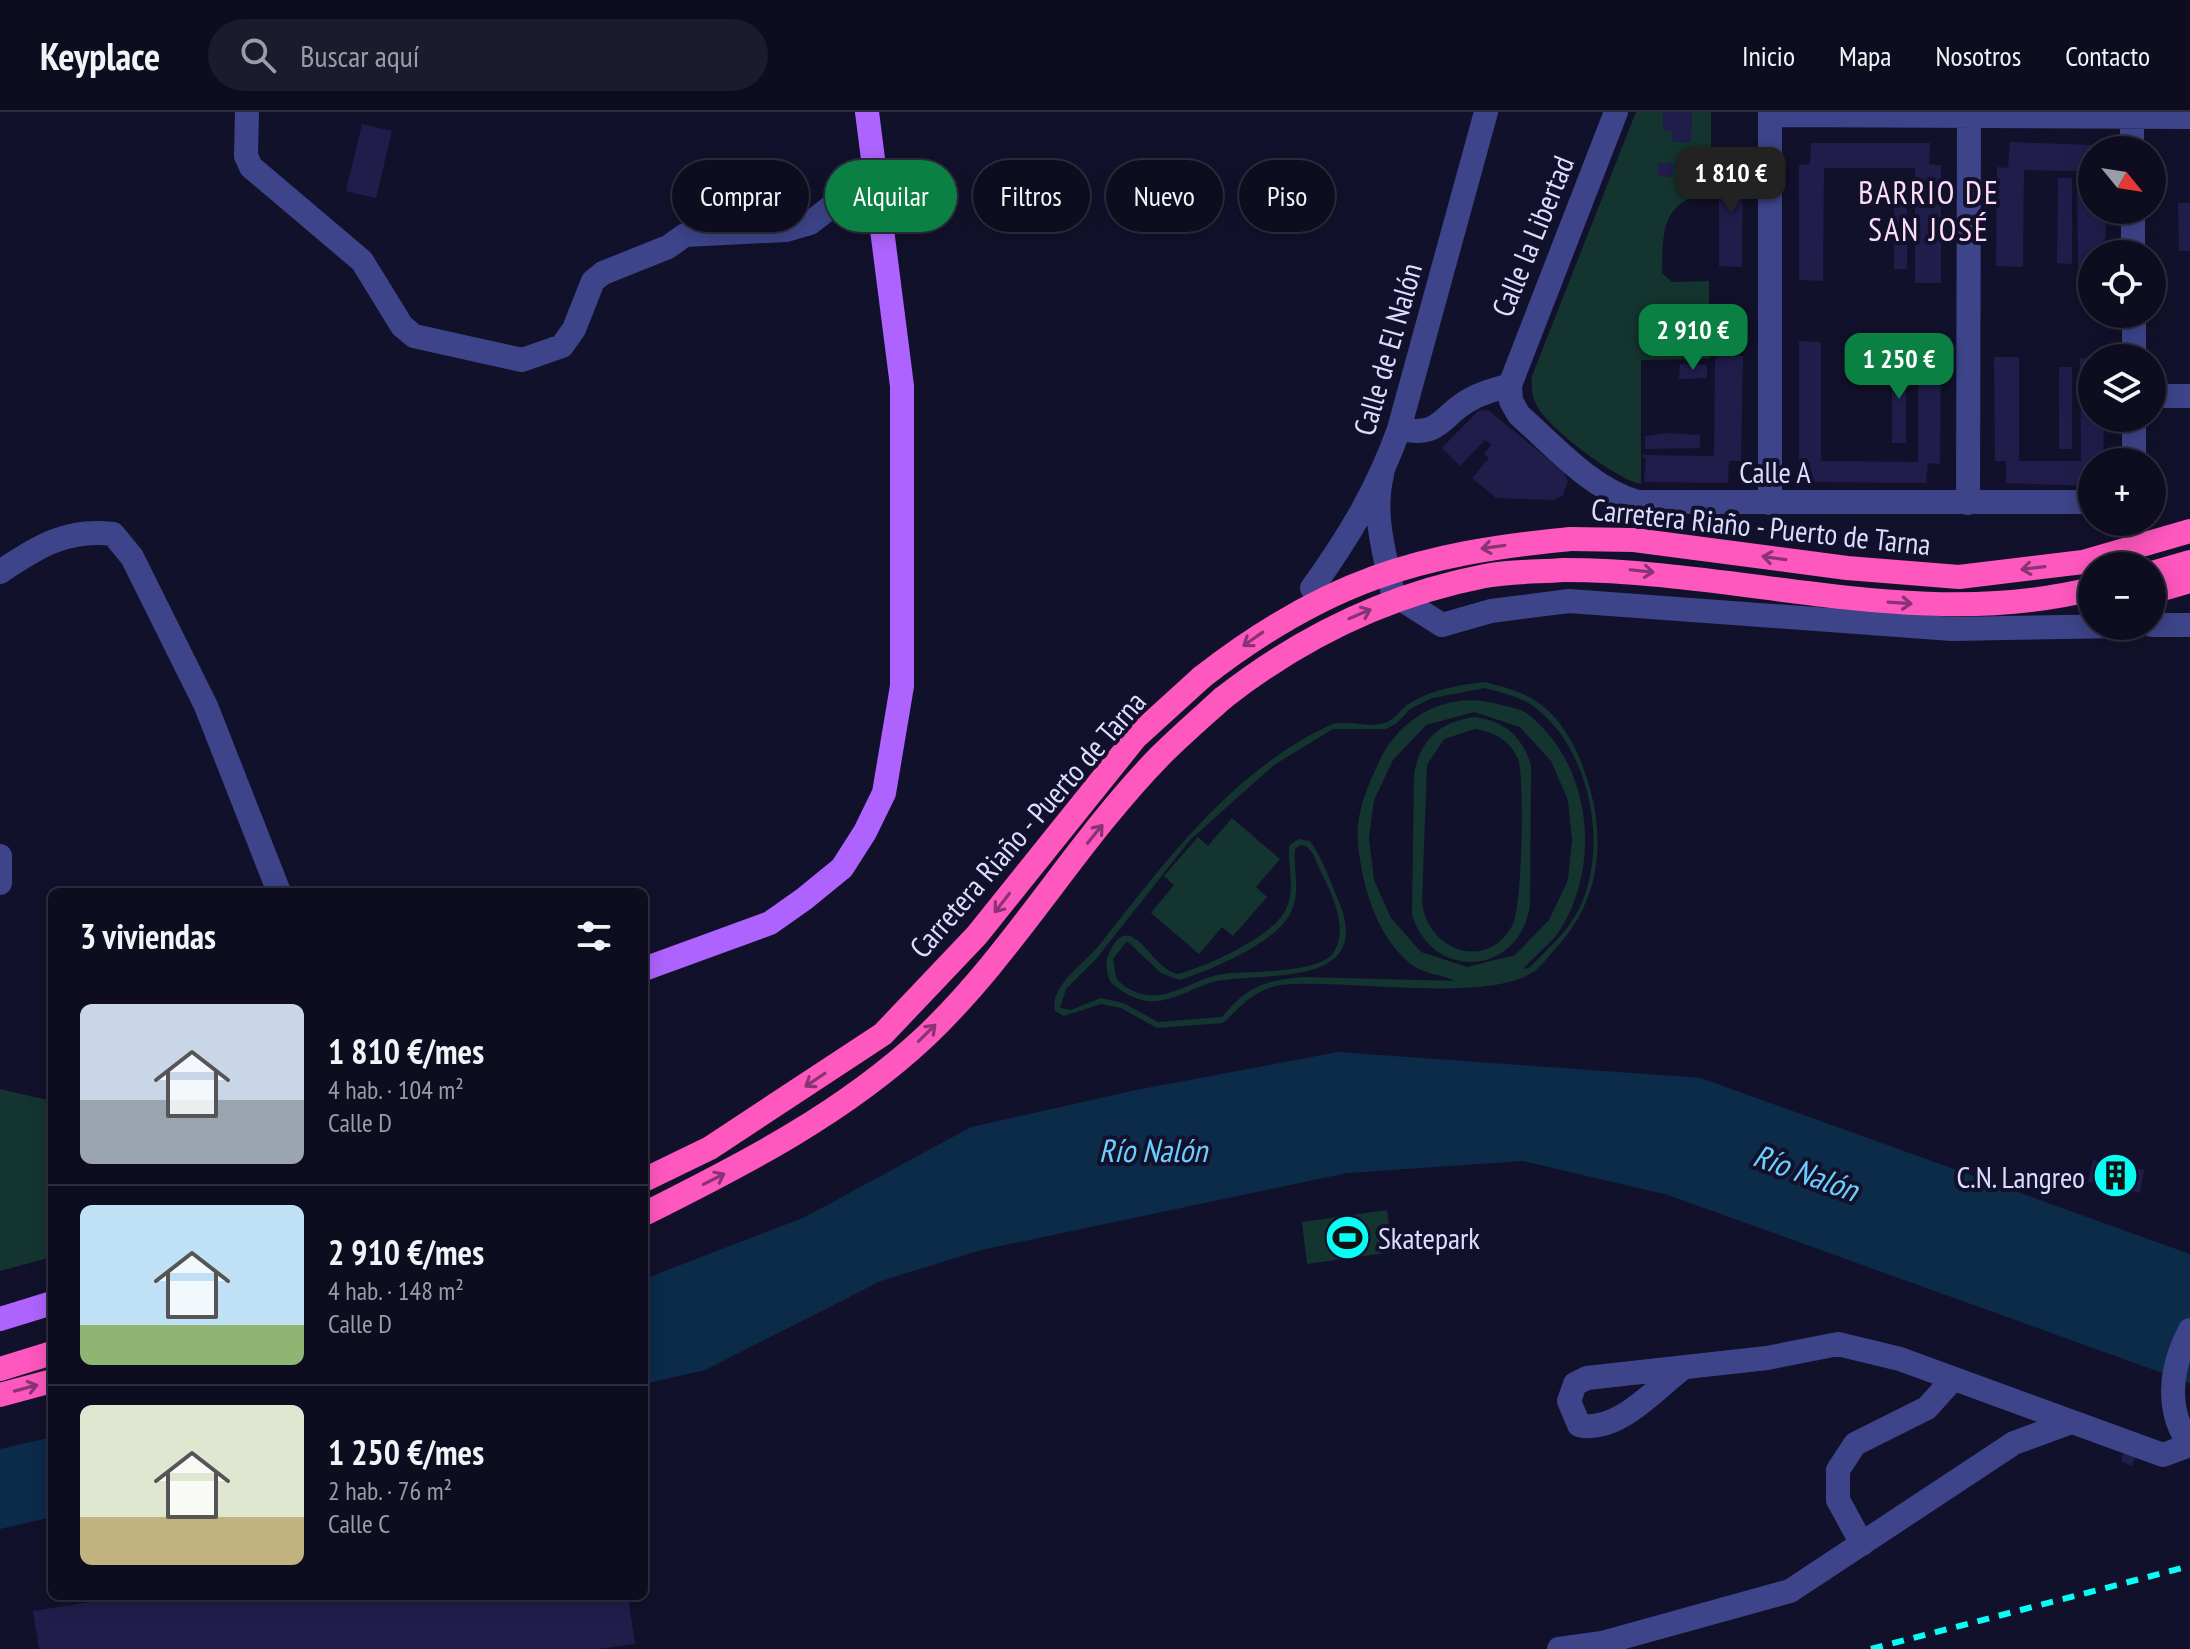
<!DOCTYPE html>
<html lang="es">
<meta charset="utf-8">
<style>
:root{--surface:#0e0d20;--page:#1c1b2d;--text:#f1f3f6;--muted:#9b9ca5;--line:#2e2d3e;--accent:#0b8043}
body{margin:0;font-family:"PT Sans Narrow",sans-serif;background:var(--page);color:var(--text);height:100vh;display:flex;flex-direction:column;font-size:30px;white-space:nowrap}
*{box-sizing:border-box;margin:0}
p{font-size:26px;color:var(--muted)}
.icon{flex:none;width:44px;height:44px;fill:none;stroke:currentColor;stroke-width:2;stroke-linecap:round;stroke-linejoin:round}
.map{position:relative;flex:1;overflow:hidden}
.sheet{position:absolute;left:48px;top:776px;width:600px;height:712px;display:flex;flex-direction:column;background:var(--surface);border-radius:12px;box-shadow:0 4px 20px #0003,0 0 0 2px var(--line)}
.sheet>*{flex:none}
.hud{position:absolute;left:672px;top:48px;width:760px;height:72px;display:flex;gap:16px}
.needle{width:52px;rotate:120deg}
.tools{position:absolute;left:2078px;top:24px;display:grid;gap:16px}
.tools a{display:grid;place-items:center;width:88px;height:88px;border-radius:50%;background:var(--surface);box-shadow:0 4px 20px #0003,0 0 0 2px var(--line);font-size:40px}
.price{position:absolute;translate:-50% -68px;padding:0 18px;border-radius:16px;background:var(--accent);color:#fff;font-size:26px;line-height:52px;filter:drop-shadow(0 2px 4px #0008)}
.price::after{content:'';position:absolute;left:50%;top:48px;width:24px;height:18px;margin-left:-12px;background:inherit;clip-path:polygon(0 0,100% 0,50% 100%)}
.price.current{background:#222;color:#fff}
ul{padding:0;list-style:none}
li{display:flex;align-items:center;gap:24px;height:200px;padding:0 32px}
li+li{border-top:2px solid var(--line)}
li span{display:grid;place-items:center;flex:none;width:224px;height:160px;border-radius:12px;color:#555}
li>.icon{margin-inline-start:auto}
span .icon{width:96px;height:96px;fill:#fffc;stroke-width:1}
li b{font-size:34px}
h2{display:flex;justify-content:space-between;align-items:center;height:96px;padding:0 32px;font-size:34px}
.tag{padding:0 28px;border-radius:36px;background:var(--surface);box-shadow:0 4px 20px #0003,0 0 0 2px var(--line);font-size:28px;line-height:72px}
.tag.current{background:var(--accent);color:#fff}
header{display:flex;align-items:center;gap:48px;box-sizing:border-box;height:112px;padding:0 40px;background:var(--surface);border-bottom:2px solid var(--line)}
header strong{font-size:38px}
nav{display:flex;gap:44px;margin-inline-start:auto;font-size:28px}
.search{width:560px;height:72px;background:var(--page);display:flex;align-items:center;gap:20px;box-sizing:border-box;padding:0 28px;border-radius:44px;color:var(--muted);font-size:30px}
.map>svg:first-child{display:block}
.green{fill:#14352f;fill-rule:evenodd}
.water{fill:#0b2b49}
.building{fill:#201d4b}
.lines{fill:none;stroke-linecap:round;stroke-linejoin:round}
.minor{stroke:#3d4489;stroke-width:24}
.major{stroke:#ae63fe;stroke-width:24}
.highway{stroke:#fe57be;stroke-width:24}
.rail{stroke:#08fdf4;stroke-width:6;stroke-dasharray:12 10;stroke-linecap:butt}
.highway-bridge{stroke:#fe57be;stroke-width:24}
.oneway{stroke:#883474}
.labels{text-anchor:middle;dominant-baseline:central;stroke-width:8;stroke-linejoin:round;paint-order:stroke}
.street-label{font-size:30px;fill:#dbdcff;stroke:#12112b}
.poi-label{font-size:30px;fill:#dbdcff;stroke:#12112b;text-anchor:end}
.neighbourhood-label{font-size:32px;letter-spacing:2px;fill:#ffddf7;stroke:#12112b}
.water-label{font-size:32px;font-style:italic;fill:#6acefe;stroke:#12112b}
</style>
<header>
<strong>Keyplace</strong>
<div class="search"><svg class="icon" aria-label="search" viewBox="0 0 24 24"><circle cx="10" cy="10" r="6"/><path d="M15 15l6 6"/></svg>Buscar aquí</div>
<nav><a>Inicio</a><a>Mapa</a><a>Nosotros</a><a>Contacto</a></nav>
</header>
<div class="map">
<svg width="2190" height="1537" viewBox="0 0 2190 1537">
<rect width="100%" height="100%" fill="#12112b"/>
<path class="green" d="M1636,0H1663V19H1673V30H1690L1692,0H1711V81C1661,88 1663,119 1662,161L1672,170L1709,169V247L1641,248V372C1616,367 1549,317 1537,294C1532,285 1531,274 1532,264Z
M1485,570C1503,575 1521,579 1536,589C1560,605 1575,632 1584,658C1607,721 1603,788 1554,838C1548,845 1541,855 1533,860C1485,892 1342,866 1280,873C1252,879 1243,893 1223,911L1157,916L1121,896L1101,892L1064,904L1055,899C1049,873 1087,850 1101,831C1166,749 1230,661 1328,614C1346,605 1368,618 1387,610C1397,606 1401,596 1410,591C1433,577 1459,573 1485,570ZM1485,576C1502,581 1522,585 1536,596C1591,639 1610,737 1578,799C1566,821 1547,838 1530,855L1523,857C1534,844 1551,832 1560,818C1602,751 1591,653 1529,603C1522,597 1510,595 1501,593C1450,577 1400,603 1378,652C1366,677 1355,704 1358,733C1363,776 1377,828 1415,855C1426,862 1444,863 1455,869L1303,865C1263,869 1248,874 1222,905L1158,910L1123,891L1101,886L1071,898L1060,896L1066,877L1096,847L1190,728L1274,653L1333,617H1385L1396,612L1410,597L1432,586ZM1474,600L1520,615L1551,649L1568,688L1572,728L1568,768L1549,808L1515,843L1467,855L1421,840L1391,806L1374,768L1369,726L1374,688L1393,648L1426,613Z
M1475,605C1504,609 1522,624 1531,653L1530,793C1520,863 1434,871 1412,803L1414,663C1419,629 1440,609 1475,605ZM1475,617C1494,620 1510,628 1518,647C1525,665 1522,795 1513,812C1488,861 1427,839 1422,790L1427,653L1444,627Z
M1232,706L1280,747L1256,775L1267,785L1233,824L1222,815L1199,842L1151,801L1174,773L1164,764L1198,725L1208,734Z
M1298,727L1310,729C1323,747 1330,769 1339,790C1373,873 1274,861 1223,868C1198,871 1173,892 1147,889C1134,887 1119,879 1110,869C1107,861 1105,852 1108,844C1130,790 1152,860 1178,862C1206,855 1276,824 1287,795C1295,774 1288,755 1289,734ZM1300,733L1306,734L1313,742C1324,770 1352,810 1334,840C1321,862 1248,859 1223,862C1198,865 1172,887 1147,883C1136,882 1122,874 1116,866L1113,847L1127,829L1161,861L1179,868C1209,859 1278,830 1291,800C1301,779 1293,759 1295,737Z
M0,977L52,989V1145L0,1159Z
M1387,1098L1393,1140L1307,1152L1302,1110Z"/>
<path class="water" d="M1338,940L1701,966L2190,1142V1271L1668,1083L1523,1049L1347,1061L981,1138L881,1169L705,1258L644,1272V1167L805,1105L971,1015L1136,978Z
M52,1325V1405L0,1417V1337Z"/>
<path class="building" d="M1663,0H1692L1691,30H1672L1673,19H1663Z
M362,12L392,19L376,86L346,79Z
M2010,30L2092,33V98H2106L2105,142H2092V155H2078L2077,59L2024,58L2023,155L1996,154L1997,55L2008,56Z
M1811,31H1930L1929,52L1941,53V171H1915V56H1824L1823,169L1799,168V53L1810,52Z
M1658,51H1673V65L1658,64Z
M1719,51L1743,53L1742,155L1719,154Z
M2058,66H2072V152L2057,151Z
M1894,73H1907V157H1894Z
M2178,91H2190V139H2179Z
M1799,229L1821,230V349L1918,350V231H1941L1940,352L1928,351L1926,371L1810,370V350H1799Z
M1719,244H1743L1741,349H1729L1728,371L1644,370L1646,347L1642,343L1714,344L1715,247Z
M1994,245H2019V349H2081L2080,246H2092V306H2104L2103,350H2092V374L2006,371V349H1995Z
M1906,247V331H1892V248Z
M1680,252L1707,253V266L1679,267Z
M2059,255H2072V337H2059Z
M1488,298L1564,360L1568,369L1563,383L1554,388L1496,386L1472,366L1489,346L1484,342L1491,333L1485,328L1460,354L1442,336L1478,299Z
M1667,321L1700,323V336L1645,337V324Z
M2093,1048L2144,1058L2140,1081L2088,1070Z
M2124,1337L2137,1341L2132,1354L2121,1349Z
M129,1484H628L635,1532L598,1537H39L33,1499Z"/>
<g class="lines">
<path class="minor" d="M247,0L246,44L251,55L362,149L402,214L414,224L522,248L562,234L574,217L593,169L603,161L668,135L685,123L786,118L810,111L875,61
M1616,0L1510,273L1511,289L1519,303C1555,335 1591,377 1638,390H2092
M2132,0V38
M1770,3L2190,5
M2133,98V142
M2134,202V246
M2152,284H2190
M1399,317C1444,326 1440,302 1473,286C1484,280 1498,277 1510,273
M2134,350V306
M1382,363C1372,403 1385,442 1393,482L1442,513L1491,499L1569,489L1952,517L2123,514
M1770,391V0
M1968,391L1969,0
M0,460C37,435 67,416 113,422L132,445L206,594L279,780
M1312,476C1349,425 1378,376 1399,317L1486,0
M2152,513H2190
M0,744V771
M2190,1218C2170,1256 2165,1298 2190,1333
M1683,1256C1654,1278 1617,1322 1579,1313L1569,1289L1575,1272L1587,1266L1767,1246L1838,1232L1900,1247L2163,1343L2190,1333
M1862,1432L1838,1388V1358L1855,1332L1927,1296L1953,1267
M1559,1537L1602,1531L1790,1479L2014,1331L2071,1310"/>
<path class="major" d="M644,857L770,811L804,787L842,756L865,720L884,681L902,574V274L867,0
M0,1207L52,1191"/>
<path class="highway" d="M1571,427L1634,428L1847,456L1959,465L2083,450L2190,419
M1564,458C1741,458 1917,520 2092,477
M2152,461L2190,450
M2152,480L2190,469
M644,1068L710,1036L883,922L977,823L1136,625L1202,565
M644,1102C744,1052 844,1001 926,924C1014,840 1075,731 1160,644C1180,624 1202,605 1223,586
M0,1257L52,1241
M0,1283L52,1269"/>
<path class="rail" d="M1871,1537L2190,1454"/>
<path class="highway-bridge" d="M1202,565C1324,470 1418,441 1571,427
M1223,586C1301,525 1387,483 1485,464C1511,459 1539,460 1564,458"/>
</g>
<defs><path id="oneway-shaft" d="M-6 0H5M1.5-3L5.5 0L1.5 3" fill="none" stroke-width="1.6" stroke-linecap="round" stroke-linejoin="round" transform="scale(2)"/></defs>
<g class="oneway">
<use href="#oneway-shaft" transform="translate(1493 435) rotate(172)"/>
<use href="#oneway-shaft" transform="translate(1774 446) rotate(-172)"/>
<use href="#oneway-shaft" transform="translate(2033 456) rotate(173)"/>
<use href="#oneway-shaft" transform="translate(1642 459) rotate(6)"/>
<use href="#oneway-shaft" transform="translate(1900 491) rotate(4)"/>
<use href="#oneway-shaft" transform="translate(1360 502) rotate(-23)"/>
<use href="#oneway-shaft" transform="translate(1253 527) rotate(145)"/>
<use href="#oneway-shaft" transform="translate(1095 722) rotate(-51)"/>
<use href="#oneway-shaft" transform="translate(1002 791) rotate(128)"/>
<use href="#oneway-shaft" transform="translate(927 921) rotate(-45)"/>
<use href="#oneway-shaft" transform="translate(815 968) rotate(146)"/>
<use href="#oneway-shaft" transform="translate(714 1067) rotate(-27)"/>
<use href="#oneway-shaft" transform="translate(26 1276) rotate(-15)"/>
</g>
<defs>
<symbol id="building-disc" viewBox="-11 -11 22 22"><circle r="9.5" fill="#08fdf4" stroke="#12112b"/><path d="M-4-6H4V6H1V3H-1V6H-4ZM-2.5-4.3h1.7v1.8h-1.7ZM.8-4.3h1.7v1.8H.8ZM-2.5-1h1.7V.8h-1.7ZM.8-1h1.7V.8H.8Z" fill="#111"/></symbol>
<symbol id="stadium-disc" viewBox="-11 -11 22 22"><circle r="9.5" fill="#08fdf4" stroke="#12112b"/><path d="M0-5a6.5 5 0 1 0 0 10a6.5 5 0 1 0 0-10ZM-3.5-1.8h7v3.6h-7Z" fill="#111"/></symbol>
</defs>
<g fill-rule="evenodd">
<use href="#building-disc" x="2090" y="1038" width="51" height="51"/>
<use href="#stadium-disc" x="1322" y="1100" width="51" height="51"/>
</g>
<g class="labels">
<g class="street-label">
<text transform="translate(1532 124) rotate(-68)">Calle la Libertad</text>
<text transform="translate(1387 237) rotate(-74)">Calle de El Nalón</text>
<text x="1775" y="359">Calle A</text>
<text transform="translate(1761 414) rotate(6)">Carretera Riaño - Puerto de Tarna</text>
<text transform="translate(1027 712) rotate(-49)">Carretera Riaño - Puerto de Tarna</text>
</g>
<g class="poi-label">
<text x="2085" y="1064">C.N. Langreo</text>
<text x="1378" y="1125" text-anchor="start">Skatepark</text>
</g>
<g class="neighbourhood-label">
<text x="1929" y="80">BARRIO DE<tspan x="1929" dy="37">SAN JOSÉ</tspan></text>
</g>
<g class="water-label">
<text x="1153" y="1038">Río Nalón</text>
<text transform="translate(1806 1060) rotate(20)">Río Nalón</text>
</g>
</g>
</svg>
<div class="tools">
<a><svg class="needle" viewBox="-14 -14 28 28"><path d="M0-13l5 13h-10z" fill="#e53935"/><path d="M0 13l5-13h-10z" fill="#9b9ca5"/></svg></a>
<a><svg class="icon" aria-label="locate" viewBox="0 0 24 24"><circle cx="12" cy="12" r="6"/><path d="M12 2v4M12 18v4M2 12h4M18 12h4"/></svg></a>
<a><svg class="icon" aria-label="layers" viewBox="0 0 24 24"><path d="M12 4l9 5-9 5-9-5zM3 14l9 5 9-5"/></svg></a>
<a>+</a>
<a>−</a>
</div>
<b class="price current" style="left:1731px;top:103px">1 810 €</b>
<b class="price" style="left:1693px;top:260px">2 910 €</b>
<b class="price" style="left:1899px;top:289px">1 250 €</b>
<div class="hud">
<a class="tag">Comprar</a>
<a class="tag current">Alquilar</a>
<a class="tag">Filtros</a>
<a class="tag">Nuevo</a>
<a class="tag">Piso</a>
</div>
<section class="sheet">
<h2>3 viviendas<svg class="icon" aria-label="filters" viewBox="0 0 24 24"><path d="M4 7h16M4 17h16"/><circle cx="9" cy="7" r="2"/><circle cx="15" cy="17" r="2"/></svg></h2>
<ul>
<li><span style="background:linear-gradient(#c9d6e8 60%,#9aa5b1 0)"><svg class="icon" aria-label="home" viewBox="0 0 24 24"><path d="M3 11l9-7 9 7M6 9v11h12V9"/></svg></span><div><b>1 810 €/mes</b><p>4 hab. · 104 m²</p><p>Calle D</p></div></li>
<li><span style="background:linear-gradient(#bfe0f5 75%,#8fb573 0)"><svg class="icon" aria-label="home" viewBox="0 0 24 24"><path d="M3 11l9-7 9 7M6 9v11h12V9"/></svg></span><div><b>2 910 €/mes</b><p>4 hab. · 148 m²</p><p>Calle D</p></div></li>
<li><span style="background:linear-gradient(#dfe7d0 70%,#c2b280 0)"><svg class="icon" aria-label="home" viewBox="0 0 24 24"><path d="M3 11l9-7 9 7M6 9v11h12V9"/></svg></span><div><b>1 250 €/mes</b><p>2 hab. · 76 m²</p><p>Calle C</p></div></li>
</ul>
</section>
</div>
